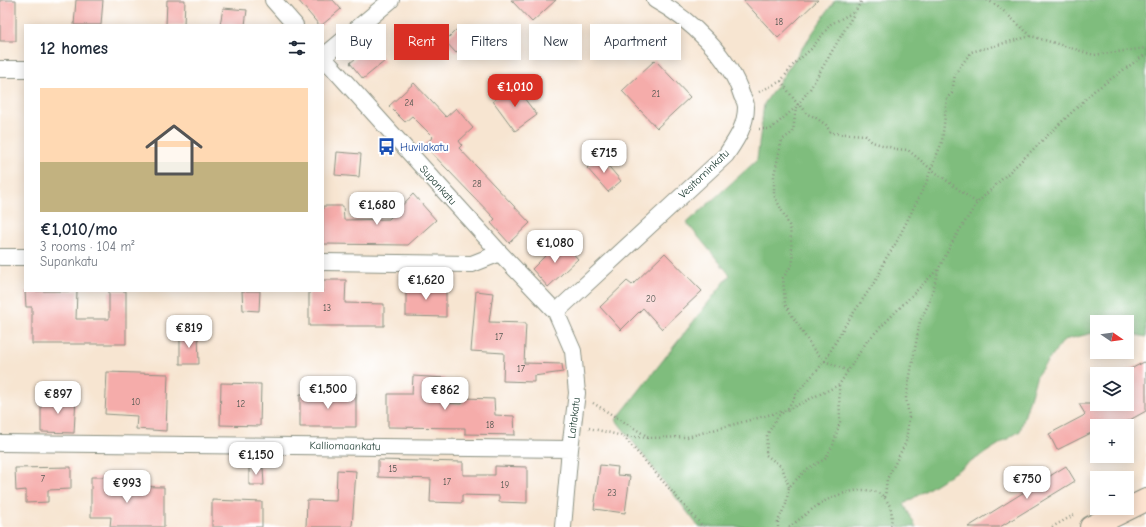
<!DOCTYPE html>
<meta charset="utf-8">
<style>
:root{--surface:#fff;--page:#f2f2f3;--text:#1f2937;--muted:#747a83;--accent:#d93025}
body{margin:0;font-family:"Comic Neue",sans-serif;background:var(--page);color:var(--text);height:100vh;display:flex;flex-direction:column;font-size:15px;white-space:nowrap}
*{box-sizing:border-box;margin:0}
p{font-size:13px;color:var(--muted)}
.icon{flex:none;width:22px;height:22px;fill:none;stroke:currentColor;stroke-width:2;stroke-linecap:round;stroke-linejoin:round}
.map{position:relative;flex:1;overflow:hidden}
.drawer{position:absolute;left:24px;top:24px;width:300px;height:268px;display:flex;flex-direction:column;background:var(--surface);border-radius:0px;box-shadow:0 2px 10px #0003}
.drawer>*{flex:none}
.guide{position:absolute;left:336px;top:24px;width:380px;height:36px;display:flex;gap:8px}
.needle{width:26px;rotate:103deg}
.fabs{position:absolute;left:1090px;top:315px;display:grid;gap:8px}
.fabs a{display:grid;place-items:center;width:44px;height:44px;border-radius:0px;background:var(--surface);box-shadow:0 2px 10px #0003;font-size:20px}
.price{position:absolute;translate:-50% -34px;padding:0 9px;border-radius:8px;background:#fff;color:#222;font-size:13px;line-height:26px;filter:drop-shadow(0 1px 2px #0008)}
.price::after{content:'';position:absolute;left:50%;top:24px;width:12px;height:9px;margin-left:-6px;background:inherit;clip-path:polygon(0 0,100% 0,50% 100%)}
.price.current{background:var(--accent);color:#fff}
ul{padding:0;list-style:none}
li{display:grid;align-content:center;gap:8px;height:212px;padding:0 16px}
li span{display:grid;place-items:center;height:124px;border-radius:0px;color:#555}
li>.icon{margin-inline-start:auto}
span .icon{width:72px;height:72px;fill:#fffc;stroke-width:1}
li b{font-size:17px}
h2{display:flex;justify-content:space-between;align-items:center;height:48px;padding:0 16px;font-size:17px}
.tag{padding:0 14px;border-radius:0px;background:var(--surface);box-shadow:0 2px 10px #0003;font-size:14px;line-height:36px}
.tag.current{background:var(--accent);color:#fff}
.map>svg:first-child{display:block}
.forest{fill:#7fbd7d;stroke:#4f7d58}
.building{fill:#f5acaa}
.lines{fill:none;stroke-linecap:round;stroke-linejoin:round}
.street-casing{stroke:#8b9182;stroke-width:18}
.secondary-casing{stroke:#8b9182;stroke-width:24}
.path{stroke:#8b9182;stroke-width:2.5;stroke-dasharray:1 3;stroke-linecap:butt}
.street{stroke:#fff;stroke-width:16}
.secondary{stroke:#fde4d1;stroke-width:22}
.labels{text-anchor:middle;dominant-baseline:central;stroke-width:4;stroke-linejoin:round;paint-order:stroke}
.number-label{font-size:9px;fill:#545952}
.transit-label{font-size:11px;fill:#164399;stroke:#fff;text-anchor:start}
.street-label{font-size:11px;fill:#1f3d34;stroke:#fff}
</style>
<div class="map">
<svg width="1146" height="527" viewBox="0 0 1146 527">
<rect width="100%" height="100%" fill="#fff"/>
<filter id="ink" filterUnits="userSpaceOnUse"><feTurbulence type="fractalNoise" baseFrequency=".025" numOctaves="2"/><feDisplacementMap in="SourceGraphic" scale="8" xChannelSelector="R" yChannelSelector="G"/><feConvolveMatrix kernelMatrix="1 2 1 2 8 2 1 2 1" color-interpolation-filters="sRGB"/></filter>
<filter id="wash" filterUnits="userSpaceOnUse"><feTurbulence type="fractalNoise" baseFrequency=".012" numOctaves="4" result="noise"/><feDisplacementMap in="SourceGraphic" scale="16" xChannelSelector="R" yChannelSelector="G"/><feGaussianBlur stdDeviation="0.9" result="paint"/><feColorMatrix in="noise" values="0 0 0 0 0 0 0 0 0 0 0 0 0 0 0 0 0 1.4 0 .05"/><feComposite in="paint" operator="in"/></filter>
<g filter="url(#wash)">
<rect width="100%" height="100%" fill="#f7e5d1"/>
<path class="forest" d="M835,0H1146V337L1127,333V322H1097V332L1064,340L1037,375L1020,431L904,504L916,527H699L616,420L730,275L687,223L757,160L764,104Z"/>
<g id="blocks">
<path class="building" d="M0,0H16V41H0Z
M76,0H103L101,25H74Z
M167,0H185L184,25H166Z
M298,0H333L341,9L322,25H319Z
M511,0H556L532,22Z
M743,0H818L778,38Z
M223,8L247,10L245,25H220Z
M459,27L471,39L456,53L445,41Z
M372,45L385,61L363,79L350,63Z
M655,60L690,97L657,128L622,91Z
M414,83L446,117L456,108L473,128L459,141L462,145L459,148L530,223L509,243L491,223L495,219L424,145L433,137L412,116L405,122L389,106Z
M514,85L537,115L515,131L493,101Z
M337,152L361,154L359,177L335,175Z
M600,156L621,181L608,192L587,168Z
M413,194L436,220L408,245L323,244V206H343L344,220L389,219Z
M561,240L578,259L548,287L532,269Z
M665,253L702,291L662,329L643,308L621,330L600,307L627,281L632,285Z
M323,280H346L345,303L384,304V326H309V291H323Z
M406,285H446V317L406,316Z
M25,291H77L76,319H109V291H126V344H32V307H26Z
M242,291H260L259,311L243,310Z
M476,291L493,293L489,322L526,323L524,363L562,364L563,372L534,376V382L503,381L504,353L471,351Z
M198,333L199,364H180V334Z
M1146,361V411L1119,426H1097V430L1057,450L1049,434L1083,416L1085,414L1079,404H1127V371Z
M107,372L168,374L166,431L136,429L137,416L105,414Z
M413,376L445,378L444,403L462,404L463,398L494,399L495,415L514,416L515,435L465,434V428L388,427V394H412Z
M221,383L261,384L260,426L220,425Z
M356,393V427H300V394Z
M41,397H76L74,433L41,432Z
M378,460L463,462V475H495V466L527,467V503L499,502V496L462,495V503L430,502L431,479L378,477Z
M600,465L618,467L617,475L630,476L625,513L594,509Z
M1066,466L1075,481L1000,527H968Z
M71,467V489L48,490V502L26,503V490L16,491L15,468Z
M249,467L263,468L264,485H249Z
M337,470L356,471L352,527H306L307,500L336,501Z
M91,477H111V486L164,487V527H110L111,517H91Z
M212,500L262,502V527H212Z"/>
</g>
</g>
<g filter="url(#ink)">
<use href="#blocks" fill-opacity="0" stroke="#8b9182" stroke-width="1"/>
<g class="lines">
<defs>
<path id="street" d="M273,0L295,25
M323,57L500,253L556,312L573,351L577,393L570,449L563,527
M323,57L391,0
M0,69H25
M0,257H25
M323,262L472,264L500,253
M556,312L726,155C736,140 746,126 746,107C746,104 744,99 742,96C730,57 690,19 655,0
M0,443L570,449"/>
<path id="secondary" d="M1091,527L1146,500"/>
</defs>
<use href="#street" class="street-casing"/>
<use href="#secondary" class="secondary-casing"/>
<path class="path" d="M987,0L998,6L1030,35
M781,81L798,105L803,108L807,114L815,117L826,125L831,133L865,135L872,142L896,149L908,150L931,169L977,203
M759,92L781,81L794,64L811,49L831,24L854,12
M796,107L793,132L782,140L774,175V195L790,227L793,263L783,278L785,304L813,349L825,361L848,371
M759,129H771L796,107L810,89L862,0
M593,403L650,438L687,437L787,410L839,385L867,341L938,269
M589,428L623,436L703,527
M623,436L649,438
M789,487L782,467L766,455L767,435L778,416L787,410L796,394L825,361L844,327L878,277L885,260L896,243L926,183L931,169L942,142L947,98L952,93L955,74L971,52L1031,36L1094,55L1146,48
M885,497L887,479L906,442L909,416L906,398L920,321L929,303L939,268L954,239L977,203L1094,91L1146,54
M778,527V521L786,504L789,487L807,469L825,459L833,445L840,422L839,385
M789,527C801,519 814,506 827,500C843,492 875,482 887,501C892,508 893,518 890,527
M1052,527L1074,515"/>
<use href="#street" class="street"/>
<use href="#secondary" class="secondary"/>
</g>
</g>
<defs>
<symbol id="bus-bare" viewBox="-9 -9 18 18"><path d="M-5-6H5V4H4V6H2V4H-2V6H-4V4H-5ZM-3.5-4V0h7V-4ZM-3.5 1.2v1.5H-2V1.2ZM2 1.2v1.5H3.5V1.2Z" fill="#1a4fb4" stroke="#fff" stroke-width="2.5" paint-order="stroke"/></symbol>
</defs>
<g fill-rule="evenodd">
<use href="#bus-bare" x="374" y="134" width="25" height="25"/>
</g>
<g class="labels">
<g class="number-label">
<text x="779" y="22">18</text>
<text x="656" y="94">21</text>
<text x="409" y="103">24</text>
<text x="477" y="184">28</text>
<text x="651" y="299">20</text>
<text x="327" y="308">13</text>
<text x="499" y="337">17</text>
<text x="521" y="369">17</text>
<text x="136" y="402">10</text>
<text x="241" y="404">12</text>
<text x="490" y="425">18</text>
<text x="393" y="469">15</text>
<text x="43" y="479">7</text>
<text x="447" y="482">17</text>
<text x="505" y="485">19</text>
<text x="612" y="493">23</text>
</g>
<g class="transit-label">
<text x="400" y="147">Huvilakatu</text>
</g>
<g class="street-label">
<text transform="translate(704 174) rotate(-44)">Vesitorninkatu</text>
<text transform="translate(438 185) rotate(48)">Supankatu</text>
<text transform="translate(574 418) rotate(-83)">Laitakatu</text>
<text transform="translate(345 446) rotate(1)">Kalliomaankatu</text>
</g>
</g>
</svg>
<div class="fabs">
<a><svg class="needle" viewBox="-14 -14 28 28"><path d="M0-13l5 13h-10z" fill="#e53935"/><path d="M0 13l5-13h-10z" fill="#747a83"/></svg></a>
<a><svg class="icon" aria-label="layers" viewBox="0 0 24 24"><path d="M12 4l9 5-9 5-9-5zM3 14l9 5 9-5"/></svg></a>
<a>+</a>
<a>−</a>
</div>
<b class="price current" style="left:515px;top:108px">€1,010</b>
<b class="price" style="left:604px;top:174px">€715</b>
<b class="price" style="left:377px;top:226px">€1,680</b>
<b class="price" style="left:555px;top:264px">€1,080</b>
<b class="price" style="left:426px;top:301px">€1,620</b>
<b class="price" style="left:189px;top:349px">€819</b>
<b class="price" style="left:328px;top:410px">€1,500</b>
<b class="price" style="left:445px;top:411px">€862</b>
<b class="price" style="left:58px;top:415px">€897</b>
<b class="price" style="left:256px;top:476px">€1,150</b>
<b class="price" style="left:1027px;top:500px">€750</b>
<b class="price" style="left:127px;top:504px">€993</b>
<div class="guide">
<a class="tag">Buy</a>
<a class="tag current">Rent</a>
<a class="tag">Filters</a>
<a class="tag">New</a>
<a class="tag">Apartment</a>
</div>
<section class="drawer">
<h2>12 homes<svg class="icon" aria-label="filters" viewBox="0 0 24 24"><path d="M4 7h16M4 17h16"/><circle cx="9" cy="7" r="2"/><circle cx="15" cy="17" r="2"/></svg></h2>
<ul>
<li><span style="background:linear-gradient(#ffd9b3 60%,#c2b280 0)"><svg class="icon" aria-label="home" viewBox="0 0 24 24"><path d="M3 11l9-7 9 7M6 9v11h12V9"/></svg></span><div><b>€1,010/mo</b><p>3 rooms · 104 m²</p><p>Supankatu</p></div></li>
</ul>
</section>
</div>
